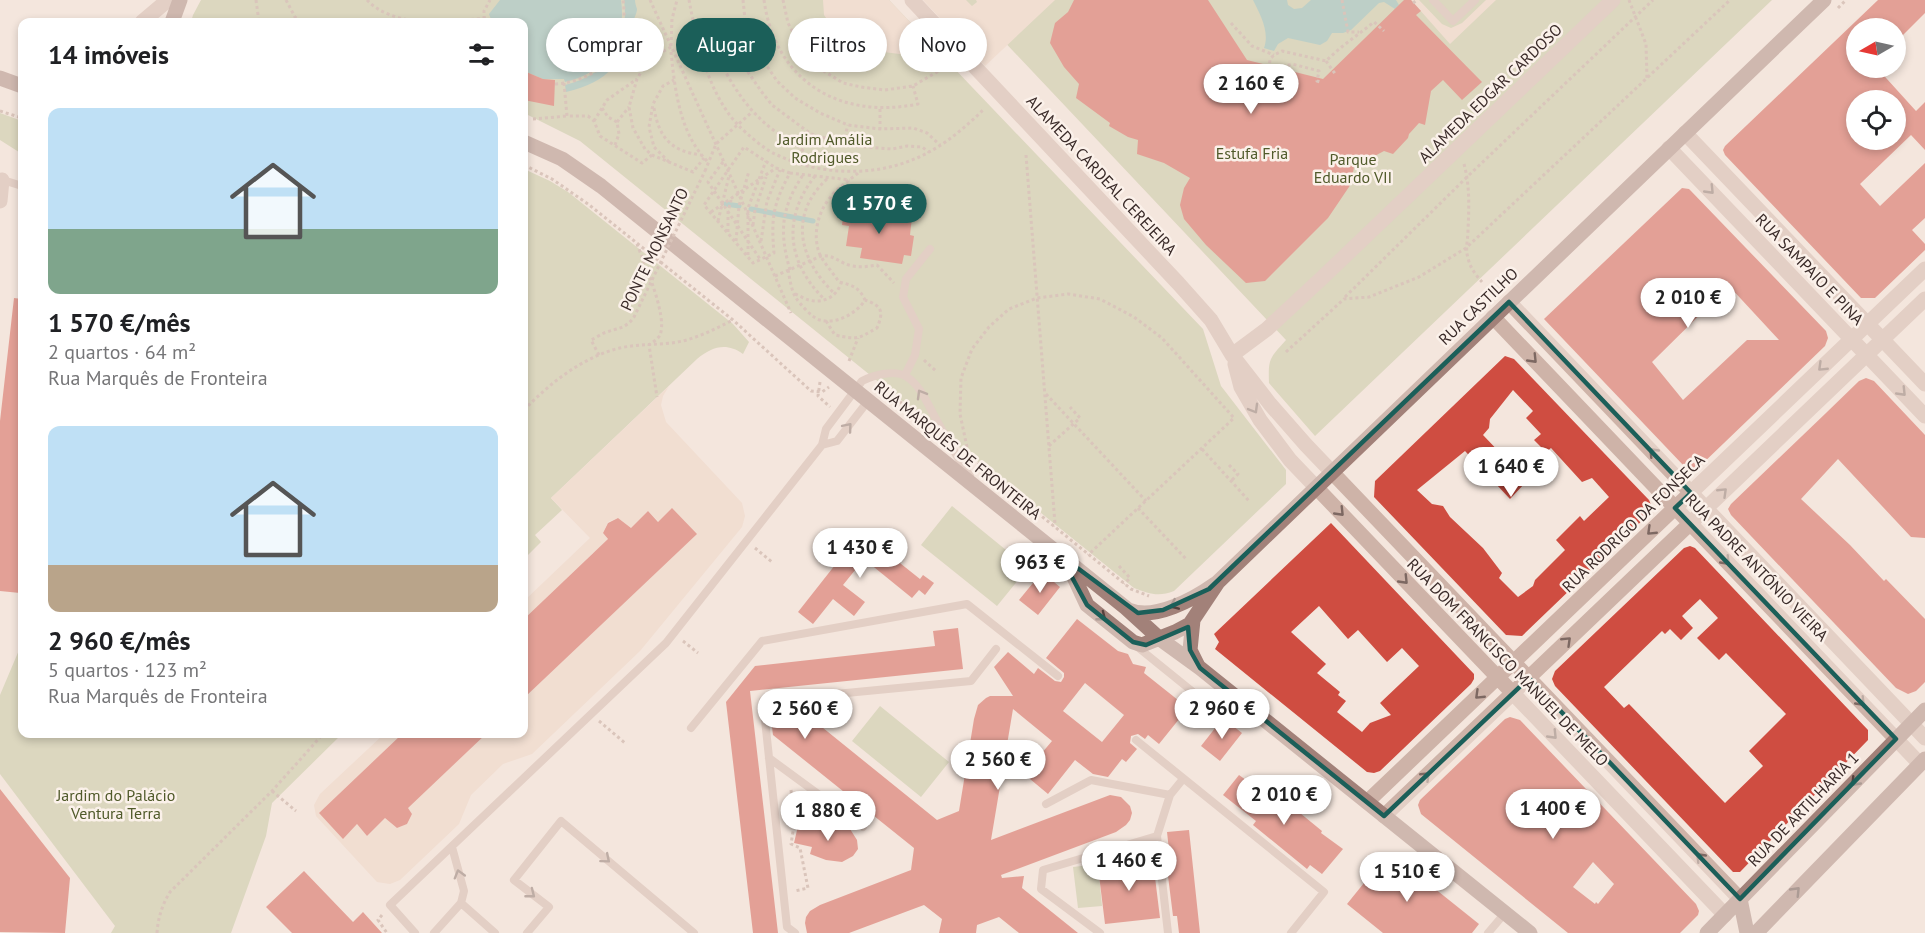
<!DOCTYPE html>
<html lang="pt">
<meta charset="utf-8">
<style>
:root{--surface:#fff;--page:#f6f6f6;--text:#202124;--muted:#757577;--accent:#1b5f59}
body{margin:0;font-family:"PT Sans",sans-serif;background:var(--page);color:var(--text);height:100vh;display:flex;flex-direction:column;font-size:22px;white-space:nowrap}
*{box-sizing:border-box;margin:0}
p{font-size:20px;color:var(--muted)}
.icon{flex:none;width:33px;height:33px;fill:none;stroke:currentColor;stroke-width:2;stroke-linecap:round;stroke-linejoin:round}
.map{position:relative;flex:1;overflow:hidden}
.details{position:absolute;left:18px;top:18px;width:510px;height:720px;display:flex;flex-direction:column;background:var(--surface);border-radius:12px;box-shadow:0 3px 9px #0003}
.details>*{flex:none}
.hud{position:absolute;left:546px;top:18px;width:570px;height:54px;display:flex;gap:12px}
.needle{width:39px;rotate:261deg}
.buttons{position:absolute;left:1846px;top:18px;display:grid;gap:12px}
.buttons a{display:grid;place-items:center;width:60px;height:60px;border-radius:50%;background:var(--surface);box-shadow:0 3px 9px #0003;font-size:30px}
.price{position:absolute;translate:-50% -51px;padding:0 14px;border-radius:21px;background:#fff;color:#222;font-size:20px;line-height:39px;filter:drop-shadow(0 2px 3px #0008)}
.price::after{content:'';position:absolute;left:50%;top:36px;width:18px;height:14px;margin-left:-9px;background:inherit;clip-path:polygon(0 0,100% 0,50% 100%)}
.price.selected{background:var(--accent);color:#fff}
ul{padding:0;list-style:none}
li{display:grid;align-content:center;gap:12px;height:318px;padding:0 30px}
li span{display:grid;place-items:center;height:186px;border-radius:12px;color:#555}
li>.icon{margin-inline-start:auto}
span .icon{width:108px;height:108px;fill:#fffc;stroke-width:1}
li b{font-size:26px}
h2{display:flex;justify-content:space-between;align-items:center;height:72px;padding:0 30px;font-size:26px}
.tag{padding:0 21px;border-radius:27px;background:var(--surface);box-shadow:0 3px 9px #0003;font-size:21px;line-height:54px}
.tag.selected{background:var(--accent);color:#fff}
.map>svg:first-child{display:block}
.green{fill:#bec59c}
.plaza{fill:#edd4c3}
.water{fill:#7ab4ad}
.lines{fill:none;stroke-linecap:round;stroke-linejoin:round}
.stream{stroke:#7ab4ad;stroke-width:5}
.building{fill:#cf4d41;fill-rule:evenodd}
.path{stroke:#ba9d92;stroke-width:3;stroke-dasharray:3 3;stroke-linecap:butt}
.lane{stroke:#ceb3a8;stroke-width:8}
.street{stroke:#ceb3a8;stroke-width:15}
.secondary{stroke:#a28179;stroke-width:15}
.path-bridge{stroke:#ba9d92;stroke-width:3;stroke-dasharray:3 3;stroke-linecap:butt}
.oneway{stroke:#7d6862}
.oneway2{stroke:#54403d}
.marked{fill:none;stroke:#1b5f59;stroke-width:4.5;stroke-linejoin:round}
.labels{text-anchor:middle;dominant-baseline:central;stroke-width:5;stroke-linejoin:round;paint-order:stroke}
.street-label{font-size:16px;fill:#3a2b29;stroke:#fbf1ea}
.park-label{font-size:16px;fill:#505a2a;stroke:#fbf1ea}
</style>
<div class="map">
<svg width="1925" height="933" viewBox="0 0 1925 933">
<rect width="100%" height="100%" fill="#f4e6dd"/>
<path class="green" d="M201,0H889L1203,329L1221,386L1286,470V484L1174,591C1159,597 1149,594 1134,588L580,141L524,113V22H191L193,15Z
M965,0H1772L1315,436L1269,383C1268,358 1270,358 1286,340Z
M0,113L22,121V154L0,140Z
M524,169L550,181L568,192L733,324L749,342L743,354C726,342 712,347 697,359L551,498L562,510L535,535L541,542L524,559Z
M952,506L1028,568L997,606L921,545Z
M22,643V734H342L272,803L266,836L231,933H111L115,926L0,774V695Z
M880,706L949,762L921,797L852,741Z
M1098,864L1102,906L1078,908L1073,867Z"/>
<path class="plaza" d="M823,0H889L951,65L943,72L938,66L923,57L860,49L838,35L824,15Z
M923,0H966L972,6L977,2L976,0H1055L985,66Z
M1411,0H1419L1442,24L1451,28L1462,23L1486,0H1496L1450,44Z
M669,386L663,396L661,405L666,422L742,503L745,516L742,527L640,651L532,754L503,764L471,795L459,824L400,880L390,884L377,882L316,816L314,805L320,794L384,734H402L319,813L343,838L357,824L367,836L385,818L397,828L407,824L412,814L403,801L422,794L486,734H524V698L696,534L659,522L648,511L631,528L618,518L608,522L603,533L612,545L593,553L524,619V601L590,538L551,498Z"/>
<path class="water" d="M500,0H621C627,42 606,73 565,82L564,79H543L524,71V22H492L489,14Z
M624,0H635C635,3 636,6 637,9C637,13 634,18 633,22C623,63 609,82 566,92L565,85C608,75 630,43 624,0Z
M1253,0H1287L1288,5L1294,9L1302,8L1311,0H1396L1399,5L1395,9L1384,2L1379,3L1351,30L1343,33H1332L1327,41L1320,45L1288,38L1278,44L1274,51L1264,48C1270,32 1260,14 1253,0Z"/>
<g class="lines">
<path class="stream" d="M726,204L739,206
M751,209L813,221"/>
</g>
<path class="building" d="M1074,0H1208L1247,60L1323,79L1404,0H1411L1421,11L1416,15L1482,82L1462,100L1443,80L1431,91L1425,125L1419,123L1409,134L1408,138L1393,154L1384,151L1354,167L1351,184L1328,218L1265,281L1246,283L1206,245L1184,219L1180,205L1184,188L1190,178L1164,163L1137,154L1138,140L1128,137L1109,126L1110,123L1076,98L1079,84L1064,67L1050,43L1055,23L1068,12Z
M1878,0H1925V13L1896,42V28H1857V68H1877L1916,111L1925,102V150L1911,135L1860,184L1880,206L1925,163V218L1912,230L1925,244V250L1875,298H1861L1725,155L1723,150L1725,146ZM1857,100H1896V140H1857Z
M524,71L543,79L555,80L554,106L524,100Z
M1682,188L1689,189L1691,191L1826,331L1828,338L1825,346L1699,467L1691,470L1684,466L1544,319ZM1729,286L1779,340H1747L1683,400L1652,362Z
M844,207L912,217L910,235L914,236L911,256L904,255L902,264L860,258L862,248L846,246L849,226L842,225Z
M14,298L22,299V568L20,593L0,591V421Z
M1505,356L1514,359L1649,500L1652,507L1649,514L1522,636L1506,635L1374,497L1375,481ZM1513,390L1533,411L1526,418L1541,434L1534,440L1546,452L1551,448L1582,482L1592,478L1609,497L1584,521L1580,516L1556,540L1565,550L1535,580L1533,586L1518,597L1499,578L1502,573L1483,548L1450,517L1443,506L1432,504L1417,490L1465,451L1510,499L1527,481L1483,435L1489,428L1490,419Z
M1866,378L1874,381L1925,435V538L1911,537L1838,459L1801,499L1850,545L1884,581L1886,579L1925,619V682L1916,691L1908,694L1896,688L1731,515L1728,509L1731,504L1826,413L1859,381Z
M672,508L697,534L524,698V619L608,539L603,533L608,523L618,518L631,528L648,511L658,522Z
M1331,523L1474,674V679L1471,684L1380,771L1374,773L1367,772L1215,649L1219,642L1214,634ZM1319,606L1348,639L1358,630L1387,662L1402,648L1419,666L1380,703L1391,715L1370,723L1362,732L1337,712L1346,701L1338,695L1340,692L1317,673L1326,664L1291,632Z
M861,532L920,579L923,575L934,583L925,595L919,590L912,598L864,559L843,585L865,602L854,616L833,599L813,624L798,612Z
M1690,546L1695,548L1868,730V740L1740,872H1733L1555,686L1552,679L1555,671L1684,548ZM1700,599L1718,618L1697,638L1719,660L1726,653L1786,714L1749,751L1763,766L1725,803L1629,704L1624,708L1604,687L1662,631L1665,634L1670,629L1681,640L1693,628L1682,616Z
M1042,572L1060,587L1038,615L1019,600Z
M1077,619L1118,651L1128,654L1133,664L1146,667L1144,673L1188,708L1159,744L1148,735L1145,739L1138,734L1131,736L1130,743L1137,749L1126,762L1122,759L1108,777L1093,774L1075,760L1048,794L1024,774L1052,741L1013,709L991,840L1110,795L1121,797L1130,806L1132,813L1130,820L1126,825L1116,832L1001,875L1002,878L1024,876L1022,888L1078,933H1019L999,917L977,925L976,933H939L942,919L924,905L849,933H807L805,923L806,917L810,911L820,905L911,870L914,848L773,735L772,727L778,715L789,706L807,715L937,820L959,811L974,719L978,705L986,698L990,696H1013L994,667L1008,652L1034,674L1038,668L1055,681L1061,682L1064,677V673L1046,658ZM1085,683L1124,715L1102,742L1063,711Z
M958,628L963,669L750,691L778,933H753L726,702L755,666L935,646L933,631Z
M1510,717L1520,720L1696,904L1699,911L1698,915L1680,933H1568L1421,814L1418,805L1420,800L1505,719ZM1593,862L1614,884L1598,904L1596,902L1595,904L1573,887Z
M1223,718L1242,733L1220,761L1201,746Z
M402,734H486L408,808L412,814L407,824L397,828L385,818L367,836L357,824L343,839L319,813Z
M1239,775L1274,800L1278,795L1322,831L1321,833L1343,849L1322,874L1310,865L1307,869L1253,825L1256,821L1223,795Z
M0,789L70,878L65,933L0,932Z
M818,821L834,824L850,829L857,840L858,849L853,856L842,862L826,860L810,854L812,847L794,843L798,826L816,830Z
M1189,830L1200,933H1179L1177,916H1173L1166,860L1170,859L1167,832Z
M1389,852L1479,924L1472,933H1383L1347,904Z
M1153,861L1160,918L1105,924L1098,867Z
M304,871L353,922L363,912L382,933H292L266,907Z"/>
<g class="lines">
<path class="path" d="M256,0L259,22
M286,0L295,17L302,22
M367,0C380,14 400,19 419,22
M650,0L745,208L791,313
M689,0C697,42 708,94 739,126C747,134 764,149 775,154C822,177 882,178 929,152C948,142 968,125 983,110
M743,0L745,19L763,60L777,81L795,98L820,113L848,125L880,129L913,128L927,133L940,145
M764,0C775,81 839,120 918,104L913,86
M783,0L788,23L802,50L814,65L843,83L861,87L885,90L913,86L937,72L943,66
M1342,0L1348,32H1359
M1629,0L1646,44L1647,79
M1413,3L1417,0
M1838,8L1846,0
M484,19V11L490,0
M441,22L487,18L488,22
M727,22L737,51L748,72L761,91L772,105L811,134L854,146L892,149L907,146L922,147L929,152
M1231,23L1252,46L1274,55
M694,28L745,19
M671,46L672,19L677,0
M671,47L649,59L637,79L629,107L633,128L645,149L652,155L693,172L704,158
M671,52C675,91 680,135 709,163
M718,58C741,102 759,125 803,149
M1326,61L1336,75
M704,64L737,51
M1282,67L1292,64L1319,71L1317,81L1320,82
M1269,69L1270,59L1274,55L1282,51L1326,61C1341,46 1358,35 1374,22L1384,31
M564,83L567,116H588L594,121L600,136L642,163L652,155
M555,84C602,81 630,47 623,0
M602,108L608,117L617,122L619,134L615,145
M654,108C659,138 671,151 701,155
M880,109V129
M0,111L22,118
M533,119L567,116
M594,121L607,100L637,79
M617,122L629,107
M843,143L848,125
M1026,155L1055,524L1053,526
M669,162L654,147L649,127L653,104L663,86L674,80
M723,162L708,182L760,259
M796,162L811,134
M1464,164C1470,186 1469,208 1468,230C1468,240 1465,248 1468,258C1470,268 1476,275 1482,282
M524,165L552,179L588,204L733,320L811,391L822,392L829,387
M705,171L716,144L752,112
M790,173L776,168L744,147L704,205L753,263L774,253C771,218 773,204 790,173L850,180
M815,176C782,218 787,262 824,299
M827,179C788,215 799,260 835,294
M711,212L776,168
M718,221L729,176
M753,225L755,210L766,177
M728,232V212L731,200
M736,241L739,206L749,171
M761,241L767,201L780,170
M637,244C644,263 668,316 660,335C658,339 653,342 649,345L657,397
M748,255V208L766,161
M788,270C790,279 791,290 796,298C800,304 812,318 820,320C836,325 857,313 865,300C859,287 852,285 839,282C833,273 825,264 820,255C811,233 819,207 836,191C843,184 851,179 858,173
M790,270C779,232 781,208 803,175
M775,276L821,256C834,254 840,264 853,266C861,268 869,266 877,265L894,283
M795,294C800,296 805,299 809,300C824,304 837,296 841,283
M1345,297L1467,177L1653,0
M826,321L835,335C859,340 857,339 877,328C884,311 882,306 865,300
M1286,352L1344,299L1369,297L1419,277L1466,248L1730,0
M924,360L936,371
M849,361L858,338
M820,382L818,396L830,407
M881,386L922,420
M1046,394L1146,501
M524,410C549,384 580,359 616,349C634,344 653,345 672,343C694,340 713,330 733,320
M1049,446L1080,418L1070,407
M967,447L960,414L961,378L972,349L989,327L1009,309L1037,298L1068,294L1100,299L1134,317L1162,338L1234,418L1088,555
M1202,449L1250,502
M974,458L985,470L1131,589L1149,596
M1229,465L1238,474L1231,481
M1138,508L1187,560
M755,548L772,562
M1119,566L1130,578L1124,584
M683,641L698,653
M599,721L625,743
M791,790L795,819L791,844L800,848L808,888L795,891
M272,791L296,811
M787,819L829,818L826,816
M382,915L378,920L387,933
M157,933C158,918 162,905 170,892L272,791L323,734"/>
<path class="lane" d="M1433,0L1453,21L1475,0
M0,179L22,186
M905,375L915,355L919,329L903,297L906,279L930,249
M822,445L837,441L868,401
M1135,645L1198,696L1220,701L1242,703
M691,728L762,641L967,604L1058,676
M1136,740L1324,892L1291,933
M769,758L863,827
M1046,804L1091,780L1170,795
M461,903L495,933
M415,933L390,905L666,643L822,445L826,429L862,381C874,375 895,369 907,377C921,386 928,405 936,419C947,439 957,458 970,476
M434,933L461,903L464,891L452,847
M527,933L549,907L514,880L561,821L694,933
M795,933L787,927L763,701L971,681L996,649
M1100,933L1041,889L1043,870L1157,836
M1168,933L1157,836L1170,795L1183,779
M1488,933L1505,913"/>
<path class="street" d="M912,0L1178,283L1211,320L1232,355L1270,404L1306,445L1740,899
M142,22L168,0
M1685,133L1925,384
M1669,148L1925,416
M0,201L2,180
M1509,302L1925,738
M1493,317L1920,764
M1232,355L1267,329L1323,277L1613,0
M1235,364L1241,387L1260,420L1290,460L1725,915
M1367,802L1925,269
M1384,816L1925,299"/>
<path class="secondary" d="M172,22L180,0
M0,78L22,86
M524,142L562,159L601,186L1126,608L1160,639L1200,668L1530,933
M1067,562L1087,605L1133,642L1142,645L1175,632L1190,624L1218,582L1824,0
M1129,610C1154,621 1194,599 1215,584
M1193,620L1190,650L1198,666
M1740,899L1747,933
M1707,933L1925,710
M1756,933L1925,759"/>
<path class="path-bridge" d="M599,355L591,340C595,338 600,335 604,333C617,328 626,329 634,317L705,171"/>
</g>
<defs><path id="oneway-chevron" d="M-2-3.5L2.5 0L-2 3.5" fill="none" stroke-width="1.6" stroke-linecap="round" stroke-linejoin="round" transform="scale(1.5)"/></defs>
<g class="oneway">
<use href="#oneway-chevron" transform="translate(1710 190) rotate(46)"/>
<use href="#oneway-chevron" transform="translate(1533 359) rotate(46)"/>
<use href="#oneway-chevron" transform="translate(1822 367) rotate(136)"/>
<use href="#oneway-chevron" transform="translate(1902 392) rotate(46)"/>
<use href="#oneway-chevron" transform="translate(921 394) rotate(-120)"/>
<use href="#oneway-chevron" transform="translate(1254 409) rotate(60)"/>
<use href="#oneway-chevron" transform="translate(848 427) rotate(-50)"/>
<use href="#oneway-chevron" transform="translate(1653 452) rotate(-134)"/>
<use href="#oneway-chevron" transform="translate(1723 492) rotate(-44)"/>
<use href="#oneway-chevron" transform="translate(1340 512) rotate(46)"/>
<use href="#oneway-chevron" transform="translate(1651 531) rotate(136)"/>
<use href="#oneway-chevron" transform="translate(1726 561) rotate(46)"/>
<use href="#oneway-chevron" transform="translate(1404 580) rotate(46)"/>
<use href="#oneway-chevron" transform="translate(1567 641) rotate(-44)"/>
<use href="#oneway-chevron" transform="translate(1479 695) rotate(136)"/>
<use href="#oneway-chevron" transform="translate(1861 702) rotate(46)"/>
<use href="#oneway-chevron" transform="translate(1553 735) rotate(46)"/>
<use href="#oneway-chevron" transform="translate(1426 776) rotate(-44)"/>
<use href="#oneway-chevron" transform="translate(1700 857) rotate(-134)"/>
<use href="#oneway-chevron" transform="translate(606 859) rotate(40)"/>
<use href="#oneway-chevron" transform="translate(459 874) rotate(-106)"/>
<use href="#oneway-chevron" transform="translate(531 894) rotate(38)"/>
</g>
<g class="oneway2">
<use href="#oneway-chevron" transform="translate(1174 605) rotate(157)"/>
<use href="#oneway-chevron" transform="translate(1102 617) rotate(38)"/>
<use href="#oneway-chevron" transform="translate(1855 782) rotate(134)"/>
<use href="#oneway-chevron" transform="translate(1796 891) rotate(-46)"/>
</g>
<path d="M0 0H1925V933H0ZM1509,302L1691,493L1675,508L1896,739L1740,899L1529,678L1384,816L1200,668L1190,650L1188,627L1146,645L1133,642L1087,605L1060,555L1138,613L1163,610L1209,589Z" fill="#f4e6dd" fill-opacity=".55" fill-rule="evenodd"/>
<path class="marked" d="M1509,302L1691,493L1675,508L1896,739L1740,899L1529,678L1384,816L1200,668L1190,650L1188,627L1146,645L1133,642L1087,605L1060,555L1138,613L1163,610L1209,589Z"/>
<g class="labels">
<g class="street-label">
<text transform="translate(1490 93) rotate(-44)">ALAMEDA EDGAR CARDOSO</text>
<text transform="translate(1102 175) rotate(47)">ALAMEDA CARDEAL CEREJEIRA</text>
<text transform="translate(654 249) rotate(-64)">PONTE MONSANTO</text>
<text transform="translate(1810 269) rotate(46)">RUA SAMPAIO E PINA</text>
<text transform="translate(1478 306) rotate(-44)">RUA CASTILHO</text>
<text transform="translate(958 450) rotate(39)">RUA MARQUÊS DE FRONTEIRA</text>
<text transform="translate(1633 523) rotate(-44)">RUA RODRIGO DA FONSECA</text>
<text transform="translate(1757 567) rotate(46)">RUA PADRE ANTÓNIO VIEIRA</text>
<text transform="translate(1508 662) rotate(46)">RUA DOM FRANCISCO MANUEL DE MELO</text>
<text transform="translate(1803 809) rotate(-46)">RUA DE ARTILHARIA 1</text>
</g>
<g class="park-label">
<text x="825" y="139">Jardim Amália<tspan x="825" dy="18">Rodrigues</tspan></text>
<text x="1252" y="153">Estufa Fria</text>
<text x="1353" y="159">Parque<tspan x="1353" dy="18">Eduardo VII</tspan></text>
<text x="116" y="795">Jardim do Palácio<tspan x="116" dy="18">Ventura Terra</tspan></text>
</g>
</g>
</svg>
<div class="buttons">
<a><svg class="needle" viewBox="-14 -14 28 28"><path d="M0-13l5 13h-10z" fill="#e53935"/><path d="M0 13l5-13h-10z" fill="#757577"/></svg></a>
<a><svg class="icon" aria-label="locate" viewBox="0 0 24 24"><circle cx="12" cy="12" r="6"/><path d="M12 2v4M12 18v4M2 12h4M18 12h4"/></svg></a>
</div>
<b class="price" style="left:1251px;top:115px">2 160 €</b>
<b class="price selected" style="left:879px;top:235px">1 570 €</b>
<b class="price" style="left:1688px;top:329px">2 010 €</b>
<b class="price" style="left:1511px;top:498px">1 640 €</b>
<b class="price" style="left:860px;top:579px">1 430 €</b>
<b class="price" style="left:1040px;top:594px">963 €</b>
<b class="price" style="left:805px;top:740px">2 560 €</b>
<b class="price" style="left:1222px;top:740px">2 960 €</b>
<b class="price" style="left:998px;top:791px">2 560 €</b>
<b class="price" style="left:1284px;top:826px">2 010 €</b>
<b class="price" style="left:1553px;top:840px">1 400 €</b>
<b class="price" style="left:828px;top:842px">1 880 €</b>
<b class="price" style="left:1129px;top:892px">1 460 €</b>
<b class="price" style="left:1407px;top:903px">1 510 €</b>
<div class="hud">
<a class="tag">Comprar</a>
<a class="tag selected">Alugar</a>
<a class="tag">Filtros</a>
<a class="tag">Novo</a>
</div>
<section class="details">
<h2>14 imóveis<svg class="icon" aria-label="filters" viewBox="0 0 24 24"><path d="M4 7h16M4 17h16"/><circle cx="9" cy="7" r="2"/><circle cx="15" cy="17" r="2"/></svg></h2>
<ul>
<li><span style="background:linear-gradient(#bfe0f5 65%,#7fa58c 0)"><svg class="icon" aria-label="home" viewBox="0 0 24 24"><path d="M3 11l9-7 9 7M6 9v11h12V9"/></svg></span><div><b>1 570 €/mês</b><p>2 quartos · 64 m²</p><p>Rua Marquês de Fronteira</p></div></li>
<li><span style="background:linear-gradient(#bfe0f5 75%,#b9a48a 0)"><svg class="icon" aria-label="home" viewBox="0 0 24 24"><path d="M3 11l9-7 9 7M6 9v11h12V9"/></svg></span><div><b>2 960 €/mês</b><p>5 quartos · 123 m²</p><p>Rua Marquês de Fronteira</p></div></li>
</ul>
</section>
</div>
